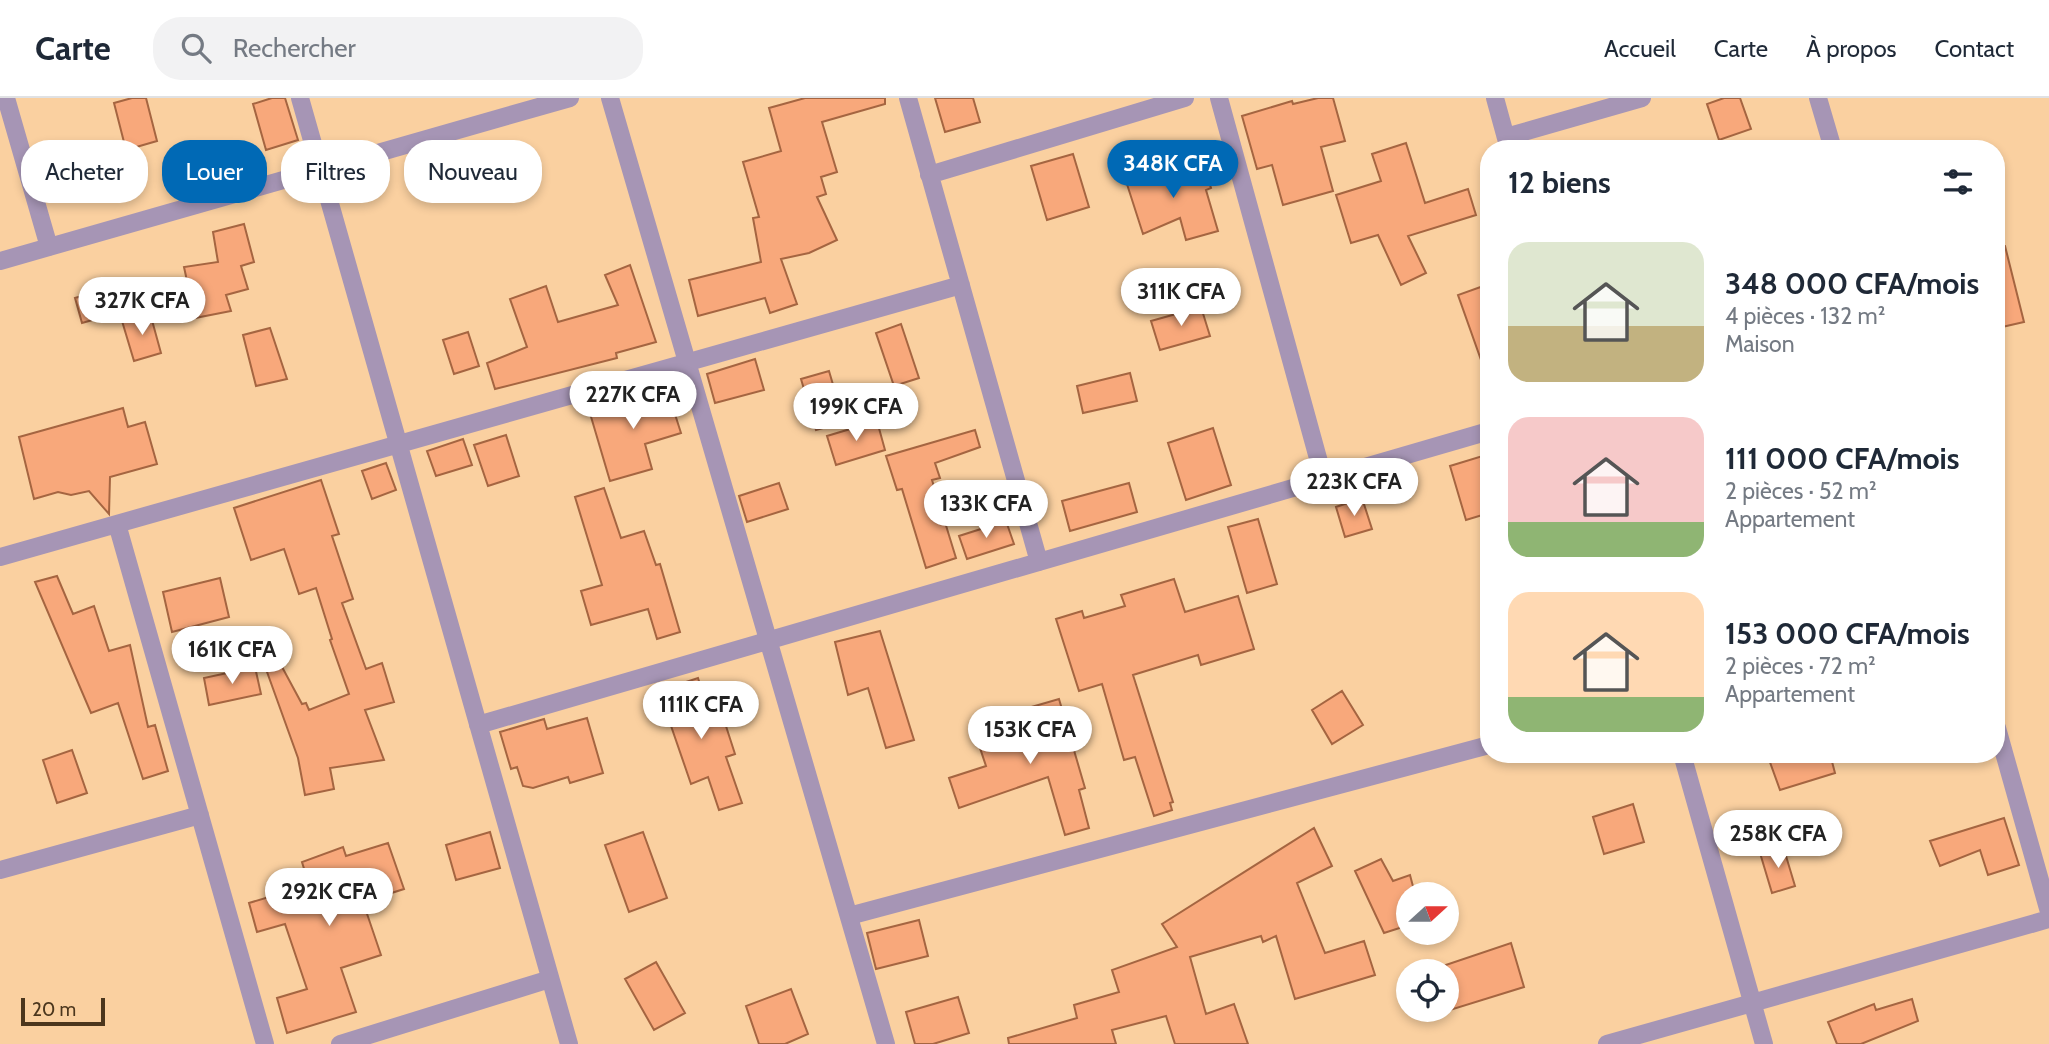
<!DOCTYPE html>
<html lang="fr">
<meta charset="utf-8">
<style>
:root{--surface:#fff;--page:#f2f2f3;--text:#1f2937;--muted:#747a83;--line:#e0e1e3;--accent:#0069b5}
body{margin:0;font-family:Cabin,sans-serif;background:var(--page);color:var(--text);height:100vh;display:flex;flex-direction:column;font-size:26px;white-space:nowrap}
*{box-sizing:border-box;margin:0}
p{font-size:23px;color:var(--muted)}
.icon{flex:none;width:38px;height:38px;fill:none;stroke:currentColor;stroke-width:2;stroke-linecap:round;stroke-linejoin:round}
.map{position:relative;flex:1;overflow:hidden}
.panel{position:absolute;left:1480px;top:42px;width:525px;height:623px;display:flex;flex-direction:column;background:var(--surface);border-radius:28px;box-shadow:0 4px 10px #0003}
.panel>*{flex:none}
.banner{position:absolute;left:21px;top:42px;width:665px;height:63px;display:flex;gap:14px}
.needle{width:46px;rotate:69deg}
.controls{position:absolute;left:1396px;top:784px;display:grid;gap:14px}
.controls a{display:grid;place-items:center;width:63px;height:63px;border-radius:50%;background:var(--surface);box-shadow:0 4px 10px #0003;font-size:35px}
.scale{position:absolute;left:21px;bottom:18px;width:84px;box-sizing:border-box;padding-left:7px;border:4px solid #4b361d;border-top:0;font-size:19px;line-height:24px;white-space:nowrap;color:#4b361d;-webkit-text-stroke:5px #fad0a0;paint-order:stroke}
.price{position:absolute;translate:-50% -60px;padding:0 16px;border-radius:24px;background:#fff;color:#222;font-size:23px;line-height:46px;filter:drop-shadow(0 2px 4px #0008)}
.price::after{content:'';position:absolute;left:50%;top:42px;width:21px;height:16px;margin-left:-10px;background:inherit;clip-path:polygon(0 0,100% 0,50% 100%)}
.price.active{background:var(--accent);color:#fff}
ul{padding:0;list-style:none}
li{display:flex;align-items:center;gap:21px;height:175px;padding:0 28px}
li span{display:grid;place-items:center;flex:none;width:196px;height:140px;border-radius:21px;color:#555}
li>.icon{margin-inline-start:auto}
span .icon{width:84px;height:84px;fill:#fffc;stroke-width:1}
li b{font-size:30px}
h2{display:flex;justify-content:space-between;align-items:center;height:84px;padding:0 28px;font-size:30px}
.pill{padding:0 24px;border-radius:28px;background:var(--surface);box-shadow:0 4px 10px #0003;font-size:24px;line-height:63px}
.pill.active{background:var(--accent);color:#fff}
header{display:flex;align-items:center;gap:42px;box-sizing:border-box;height:98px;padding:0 35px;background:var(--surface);border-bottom:2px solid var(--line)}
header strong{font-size:33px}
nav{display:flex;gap:38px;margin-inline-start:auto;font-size:24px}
.search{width:490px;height:63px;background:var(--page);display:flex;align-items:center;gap:18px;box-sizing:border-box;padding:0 24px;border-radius:28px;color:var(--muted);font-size:26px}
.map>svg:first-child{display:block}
.building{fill:#f8a87b;stroke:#a56541;stroke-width:2}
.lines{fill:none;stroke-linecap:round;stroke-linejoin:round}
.street{stroke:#a695b5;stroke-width:18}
</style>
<header>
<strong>Carte</strong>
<div class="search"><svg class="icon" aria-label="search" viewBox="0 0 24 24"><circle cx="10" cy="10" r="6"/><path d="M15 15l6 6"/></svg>Rechercher</div>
<nav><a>Accueil</a><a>Carte</a><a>À propos</a><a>Contact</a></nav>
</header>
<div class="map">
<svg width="2049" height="946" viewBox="0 0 2049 946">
<rect width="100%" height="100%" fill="#fad0a0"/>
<path class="building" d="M132,0H146L157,43L126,52L114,5Z
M272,0H285L298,42L266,52L253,6Z
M805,0H885V6L822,24L837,74L821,79L826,96L817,99L837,142L809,155L781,161L797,206L770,215L765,200L698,218L689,182L761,164L753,120L759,119L743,64L781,53L769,10Z
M935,0H973L980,24L945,34Z
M1318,0H1333L1345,43L1321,49L1333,93L1283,107L1272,67L1257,71L1242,18L1292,3L1293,6Z
M1724,0H1740L1751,31L1719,42L1707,6Z
M1406,45L1425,105L1468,91L1476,117L1408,138L1426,175L1401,187L1378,137L1351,145L1336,97L1381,83L1372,56Z
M1073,56L1089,109L1047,122L1031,68Z
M1202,64L1211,90L1206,92L1218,133L1186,142L1180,120L1143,136L1125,80L1162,68L1165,76Z
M244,126L254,164L241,168L248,191L226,197L231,213L195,220L184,169L218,164L213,134Z
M2005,148L2024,224L2002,229L1997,208V149Z
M630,167L656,244L616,255L617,260L495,291L487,265L527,249L510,201L546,188L558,224L618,207L605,177Z
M1489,186V276H1486L1458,197Z
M96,194L103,219L82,225L75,200Z
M1201,209L1210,238L1160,252L1151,223Z
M150,215L161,255L134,263L122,223Z
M901,226L919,280L894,288L876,235Z
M270,230L287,281L256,288L243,237Z
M468,234L479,268L454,276L443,242Z
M755,261L764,292L715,305L707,276Z
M829,273L844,324L816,332L801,281Z
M1130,275L1137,303L1083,315L1077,288Z
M666,288L681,335L645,346L652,371L610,383L589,312Z
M123,310L128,329L145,324L157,366L110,379L109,416L89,393L71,397L58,394L34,401L19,339Z
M877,323L885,352L836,367L827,338Z
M1213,330L1231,387L1186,402L1168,345Z
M975,332L980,349L935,365L940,380L932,382L956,460L926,470L902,391L897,392L886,358Z
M506,337L519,378L488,388L474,347Z
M463,341L472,367L436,378L427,353Z
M1489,356V415L1466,422L1450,368Z
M386,365L396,392L372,401L362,373Z
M321,382L339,436L332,438L353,501L342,505L366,571L382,565L394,604L365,612L384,662L330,670L334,691L305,697L298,660L262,560L274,554L302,606L306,605L309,612L349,596L330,542L332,541L316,490L299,496L284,451L251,462L234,410Z
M779,385L788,411L747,424L739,398Z
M1129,385L1137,414L1070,433L1062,403Z
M604,390L621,440L644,433L656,467L660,466L680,534L657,541L648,511L591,527L581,493L602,487L575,399Z
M1362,400L1372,431L1345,439L1336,409Z
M1258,421L1277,486L1247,495L1228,429Z
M1006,423L1014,446L967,461L959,438Z
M57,478L73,516L94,508L109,553L130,547L148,629L155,627L168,673L143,681L118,605L91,615L35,484Z
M220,480L229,519L172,534L163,494Z
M1174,481L1185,514L1238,498L1254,551L1201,567L1198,557L1133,577L1173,704L1170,705L1172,712L1154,718L1135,659L1124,662L1102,586L1079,593L1056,521L1082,513L1084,520L1125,508L1121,497Z
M880,533L914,642L886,650L868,590L848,597L835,544Z
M255,569L261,596L209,607L204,580Z
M698,580L712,625L724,622L735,656L726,659L742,705L719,712L708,679L691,686L659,593Z
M1342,593L1363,627L1332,646L1312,612Z
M1059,601L1085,690L1079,692L1089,730L1065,737L1048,679L959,710L949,680L986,668L978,644L1032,625L1028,610Z
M587,620L603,675L570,685L568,679L533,690L523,688L517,669L511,671L500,634L544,621L547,631Z
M72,652L87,695L57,705L43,662Z
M1767,656H1830L1835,675L1780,692Z
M1633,706L1644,744L1604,756L1593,719Z
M2004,720L2019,767L1988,777L1980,752L1940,768L1930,743Z
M1314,730L1332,768L1297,785L1325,855L1364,843L1375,877L1295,901L1276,838L1263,844L1261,838L1190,859L1206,916L1234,906L1248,946H1175L1166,918L1112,932L1116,946H1009L1008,940L1077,920L1074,907L1119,894L1112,872L1177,849L1162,826Z
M490,734L500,770L456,782L446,747Z
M643,734L667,800L629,814L605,747Z
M388,745L404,791L363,804L381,857L341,870L356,914L287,935L277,900L307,891L285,826L257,834L249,805L309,787L302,764L343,749L346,758Z
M1783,748L1795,788L1772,795L1760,755Z
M1381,761L1393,783L1410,777L1415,796H1409V827L1384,835L1355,773Z
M919,822L928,858L876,871L867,835Z
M1511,845L1524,889L1450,912L1447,873H1428Z
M656,864L685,915L654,932L625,881Z
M791,891L808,936L785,946H759L746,908Z
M958,899L969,935L933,946H915L906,914Z
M1912,901L1918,923L1861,946H1837L1828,924L1874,906L1876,912Z"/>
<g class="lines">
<path class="street" d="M6,0L49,149
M300,0L569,946
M610,0L886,946
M908,0L1039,464
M1219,0L1324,382
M1495,0L1509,51
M1818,0L1833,51
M1506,39L1642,0
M929,77L1185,0
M0,163L570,0
M117,426L265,946
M0,459L961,187
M478,627L1489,333
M1997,630L2049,814
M1682,656L1764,946
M0,772L200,717
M849,818L1489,647
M340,946L550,881
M1607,946L2049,821"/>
</g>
</svg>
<div class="controls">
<a><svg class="needle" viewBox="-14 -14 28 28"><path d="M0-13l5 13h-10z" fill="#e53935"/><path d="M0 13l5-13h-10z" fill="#747a83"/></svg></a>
<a><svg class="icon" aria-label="locate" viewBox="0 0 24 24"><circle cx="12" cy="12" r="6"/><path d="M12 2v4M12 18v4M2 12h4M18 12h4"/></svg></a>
</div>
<div class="scale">20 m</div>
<b class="price active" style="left:1173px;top:102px">348K CFA</b>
<b class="price" style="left:1181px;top:230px">311K CFA</b>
<b class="price" style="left:142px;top:239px">327K CFA</b>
<b class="price" style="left:633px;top:333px">227K CFA</b>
<b class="price" style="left:856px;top:345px">199K CFA</b>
<b class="price" style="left:1354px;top:420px">223K CFA</b>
<b class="price" style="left:986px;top:442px">133K CFA</b>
<b class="price" style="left:232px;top:588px">161K CFA</b>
<b class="price" style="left:701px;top:643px">111K CFA</b>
<b class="price" style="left:1030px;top:668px">153K CFA</b>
<b class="price" style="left:1778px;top:772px">258K CFA</b>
<b class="price" style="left:329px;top:830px">292K CFA</b>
<div class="banner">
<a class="pill">Acheter</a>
<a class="pill active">Louer</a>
<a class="pill">Filtres</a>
<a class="pill">Nouveau</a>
</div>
<section class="panel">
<h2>12 biens<svg class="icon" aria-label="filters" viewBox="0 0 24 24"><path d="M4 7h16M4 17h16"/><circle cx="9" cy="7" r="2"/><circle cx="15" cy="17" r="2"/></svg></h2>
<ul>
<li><span style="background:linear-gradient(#dfe7d0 60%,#c2b280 0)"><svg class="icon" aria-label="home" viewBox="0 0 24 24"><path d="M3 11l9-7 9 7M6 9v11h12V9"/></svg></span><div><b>348 000 CFA/mois</b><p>4 pièces · 132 m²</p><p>Maison</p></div></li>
<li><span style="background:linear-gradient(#f6c9c9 75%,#8fb573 0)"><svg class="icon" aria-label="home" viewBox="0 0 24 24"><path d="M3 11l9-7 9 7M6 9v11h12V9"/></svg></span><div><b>111 000 CFA/mois</b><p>2 pièces · 52 m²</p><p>Appartement</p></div></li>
<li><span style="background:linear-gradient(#ffd9b3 75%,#8fb573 0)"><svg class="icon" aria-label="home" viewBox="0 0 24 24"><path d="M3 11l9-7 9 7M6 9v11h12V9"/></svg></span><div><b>153 000 CFA/mois</b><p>2 pièces · 72 m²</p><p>Appartement</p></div></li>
</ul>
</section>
</div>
